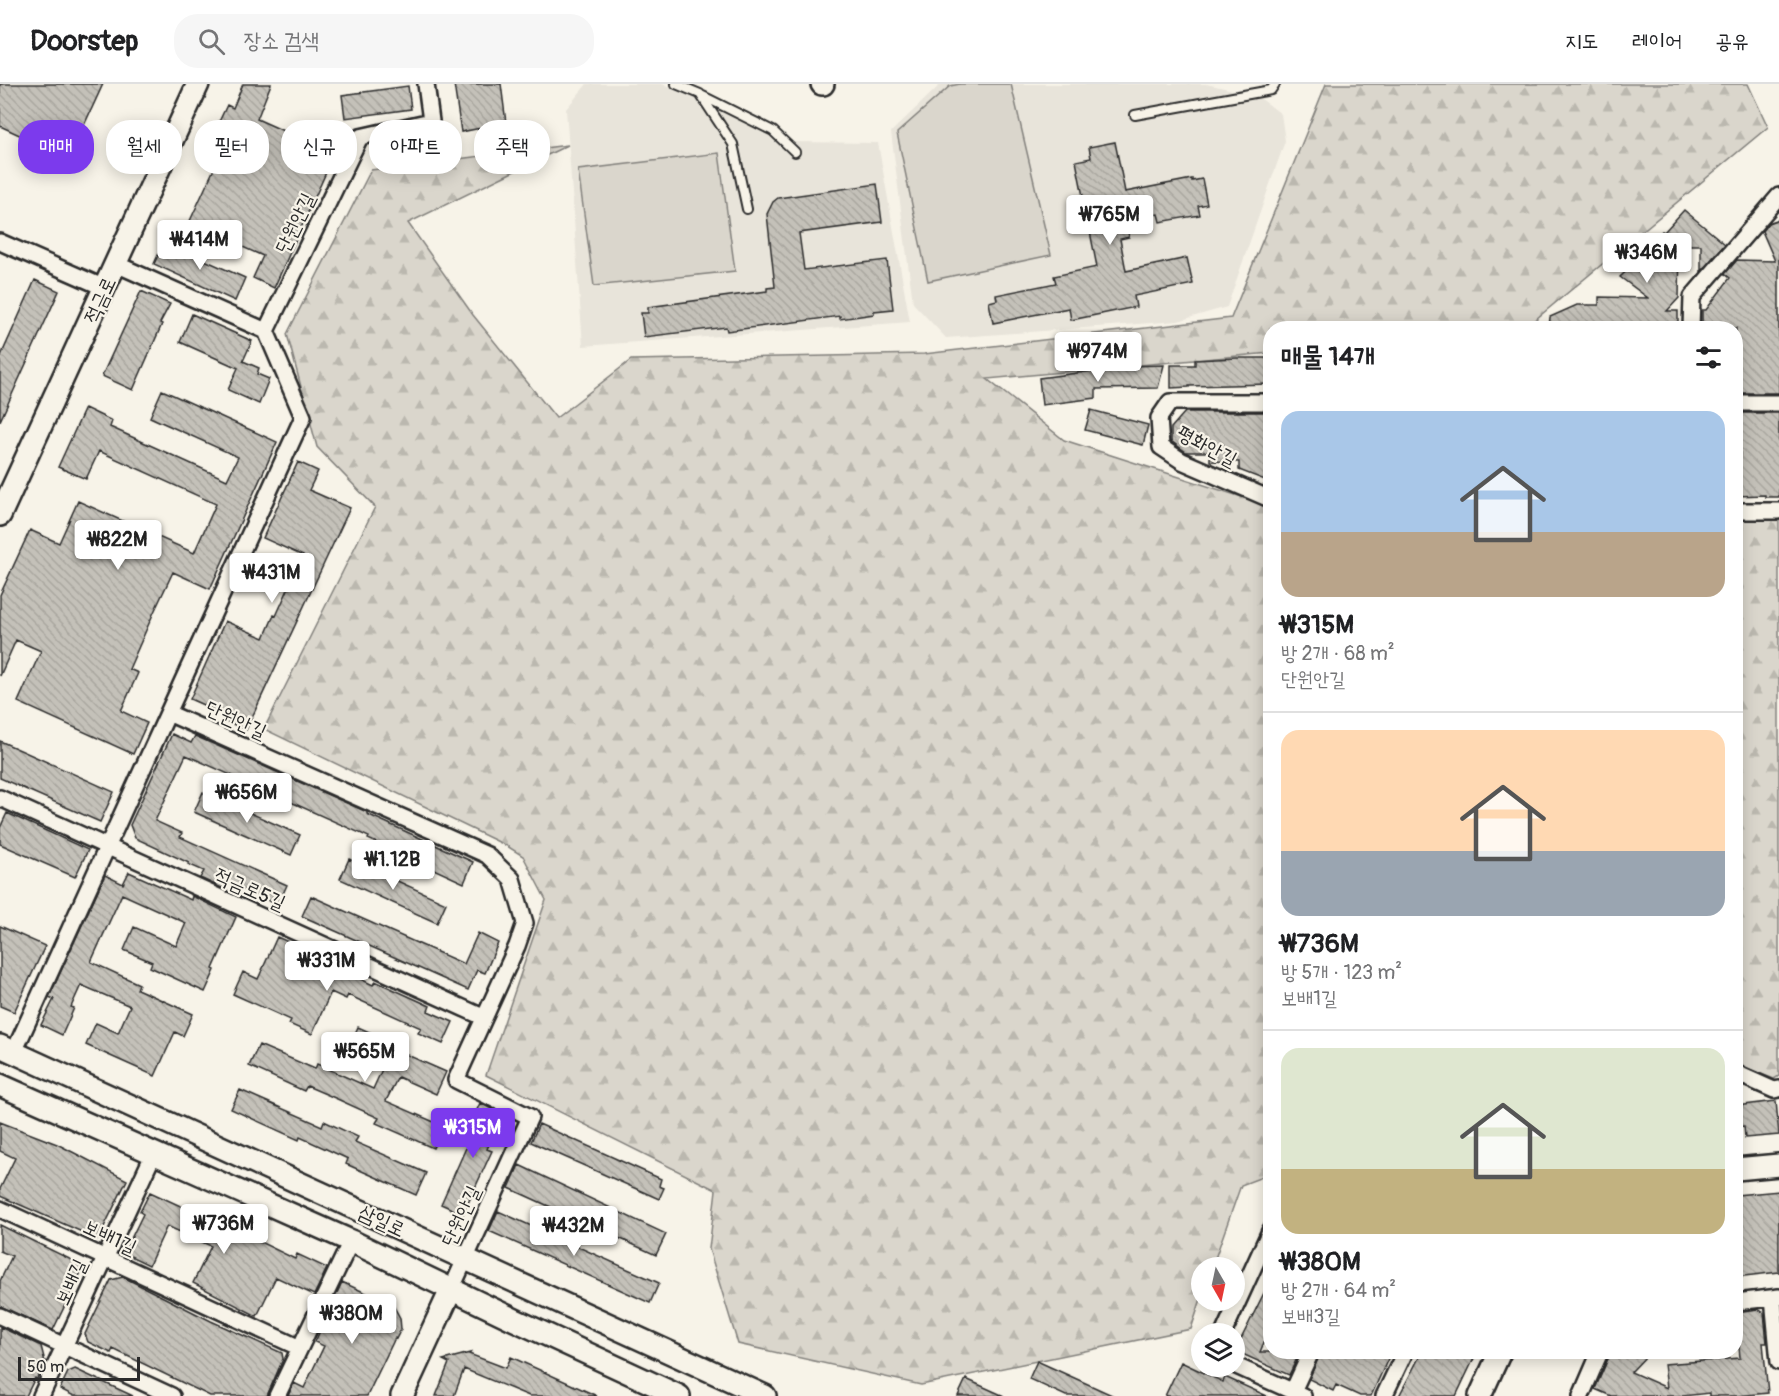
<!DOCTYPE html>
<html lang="ko">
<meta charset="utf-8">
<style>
:root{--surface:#fff;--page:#f6f6f6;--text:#202124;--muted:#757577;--line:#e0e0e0;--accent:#7c3aed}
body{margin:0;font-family:Pangolin,"Poor Story",sans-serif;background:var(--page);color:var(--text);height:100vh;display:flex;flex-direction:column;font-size:22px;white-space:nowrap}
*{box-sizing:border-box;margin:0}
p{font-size:20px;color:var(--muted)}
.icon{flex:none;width:33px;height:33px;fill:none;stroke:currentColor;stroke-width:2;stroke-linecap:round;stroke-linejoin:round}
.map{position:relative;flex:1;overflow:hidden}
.sheet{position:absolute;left:1263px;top:237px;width:480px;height:1038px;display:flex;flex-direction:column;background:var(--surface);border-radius:24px;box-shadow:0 3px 15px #0003}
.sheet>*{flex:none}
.guide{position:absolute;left:18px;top:36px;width:570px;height:54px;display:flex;gap:12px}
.needle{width:39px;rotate:171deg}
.buttons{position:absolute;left:1191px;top:1173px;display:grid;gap:12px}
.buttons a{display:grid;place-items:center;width:54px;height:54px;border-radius:50%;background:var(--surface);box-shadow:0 3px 15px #0003;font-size:30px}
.scale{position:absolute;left:18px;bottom:15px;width:122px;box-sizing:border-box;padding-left:6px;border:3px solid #2b2b2b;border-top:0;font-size:16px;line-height:21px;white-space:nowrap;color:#2b2b2b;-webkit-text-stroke:4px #f7f3e8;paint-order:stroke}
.price{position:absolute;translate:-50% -51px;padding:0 14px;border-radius:6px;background:#fff;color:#222;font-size:20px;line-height:39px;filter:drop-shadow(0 2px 3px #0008)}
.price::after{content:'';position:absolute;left:50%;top:36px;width:18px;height:14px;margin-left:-9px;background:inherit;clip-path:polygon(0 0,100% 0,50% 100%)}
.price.on{background:var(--accent);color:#fff}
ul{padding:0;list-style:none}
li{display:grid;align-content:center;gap:12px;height:318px;padding:0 18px}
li+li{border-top:2px solid var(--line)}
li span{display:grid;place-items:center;height:186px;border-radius:18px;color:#555}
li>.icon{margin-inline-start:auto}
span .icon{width:108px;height:108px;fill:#fffc;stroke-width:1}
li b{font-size:26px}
h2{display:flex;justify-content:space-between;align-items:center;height:72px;padding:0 18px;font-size:26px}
.tag{padding:0 21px;border-radius:24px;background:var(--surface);box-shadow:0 3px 15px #0003;font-size:21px;line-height:54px}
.tag.on{background:var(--accent);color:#fff}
header{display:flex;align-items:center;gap:36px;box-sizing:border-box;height:84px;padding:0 30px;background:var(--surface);border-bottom:2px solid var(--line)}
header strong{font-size:28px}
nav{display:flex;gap:33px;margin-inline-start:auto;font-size:21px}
.search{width:420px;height:54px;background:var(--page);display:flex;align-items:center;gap:15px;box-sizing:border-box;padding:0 21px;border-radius:24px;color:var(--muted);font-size:22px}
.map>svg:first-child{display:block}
.built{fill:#e8e4da}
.grass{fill:#dad6cc;stroke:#82807c;stroke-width:1.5}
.forest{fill:url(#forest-firs);stroke:#82807c;stroke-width:1.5}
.building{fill:url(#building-back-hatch);stroke:#2b2b2b;stroke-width:1.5}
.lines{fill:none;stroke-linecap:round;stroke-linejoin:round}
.lane-casing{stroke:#2b2b2b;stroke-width:12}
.street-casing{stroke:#2b2b2b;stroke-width:20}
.secondary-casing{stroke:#2b2b2b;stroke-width:26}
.lane{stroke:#f7f3e8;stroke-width:8}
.street{stroke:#f7f3e8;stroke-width:15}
.secondary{stroke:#f7f3e8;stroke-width:21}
.labels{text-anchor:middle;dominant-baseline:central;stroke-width:4.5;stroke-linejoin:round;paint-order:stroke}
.street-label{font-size:20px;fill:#2b2b2b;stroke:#f7f3e8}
</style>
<header>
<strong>Doorstep</strong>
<div class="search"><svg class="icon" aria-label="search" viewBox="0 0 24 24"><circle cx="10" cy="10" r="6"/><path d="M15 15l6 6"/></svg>장소 검색</div>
<nav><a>지도</a><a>레이어</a><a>공유</a></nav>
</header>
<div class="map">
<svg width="1779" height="1312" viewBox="0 0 1779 1312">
<defs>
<pattern id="forest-firs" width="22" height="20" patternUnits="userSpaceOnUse" patternTransform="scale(1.5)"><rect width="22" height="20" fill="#dad6cc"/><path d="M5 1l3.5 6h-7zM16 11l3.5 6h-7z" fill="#bbb8af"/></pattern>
<pattern id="building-back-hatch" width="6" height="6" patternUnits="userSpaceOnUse" patternTransform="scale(1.5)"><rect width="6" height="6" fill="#c4c1b9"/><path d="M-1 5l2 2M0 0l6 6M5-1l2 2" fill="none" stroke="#a9a69f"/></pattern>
</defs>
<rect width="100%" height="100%" fill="#f7f3e8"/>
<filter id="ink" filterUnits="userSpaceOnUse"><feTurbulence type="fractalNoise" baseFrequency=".0167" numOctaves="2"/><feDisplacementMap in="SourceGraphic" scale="12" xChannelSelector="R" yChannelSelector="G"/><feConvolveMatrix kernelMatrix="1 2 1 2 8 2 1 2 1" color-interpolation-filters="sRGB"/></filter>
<g filter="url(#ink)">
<path class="built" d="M587,0H662L697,13L788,58L878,59L910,238L583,262L566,25Z
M941,0H1206L1256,11L1281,30L1285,57L1227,223L1178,237L946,254L913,219L891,48Z"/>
<path class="grass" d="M960,0H1011L1051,171L928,197L897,49L950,2Z
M719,69L735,187L594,202L578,86Z"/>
<path class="forest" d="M1326,0H1748L1768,43L1525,244H1270V269L987,295L1064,356L1270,422V1090L1241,1101L1212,1183L1202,1184L1201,1215L1191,1245L921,1301L738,1260L709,1165L716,1106L486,991L546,816L523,772L507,762L264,645L375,423L317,363L287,250L371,86L568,61L408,139L473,231L556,334L631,276L924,270L1231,234Z
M1736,435L1779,436V992L1774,995L1736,980Z"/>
<path class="building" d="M0,0H103L69,74L0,42Z
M243,0H271L257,35L295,52L294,56L333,73L274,204L253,194L263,172L189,139L230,50L216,44L227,21L233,24Z
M454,0H501L506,39L461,48Z
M408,2L411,25L345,34L342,11Z
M1115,58L1125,108L1192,95V97L1202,95L1207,120L1198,122L1200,131L1160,138L1158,130L1126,136L1129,153L1120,155L1126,187L1187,174L1193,200L1134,212L1136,223L1071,236L1069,224L993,239L989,218L997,216L996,211L1056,199L1054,192L1097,183L1076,77L1091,74L1089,63Z
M877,100L882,138L799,149L804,186L887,176L893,225L874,227V230L840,235V232L727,247L726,243L644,253L641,229H648V223L767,207V204L775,203L767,130L773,118L778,114Z
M1684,126L1725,160L1701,187V161H1680L1679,214L1667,227H1678V244H1549L1550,233L1577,221H1599V213L1648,214L1620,193L1648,167L1646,166L1662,147L1664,148Z
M1779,135V309H1738V306H1736V244H1702V226H1706L1730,194L1725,190L1737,176L1775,177L1762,147L1768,139Z
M164,158L245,194L235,217L154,180Z
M35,196L59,207L0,337V274Z
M141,207L170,220L160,239L162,240L133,306L102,292Z
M192,230L252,257L243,277L259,284L257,290L269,295L259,320L228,306L238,284L180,258Z
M1237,274H1270V300L1189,302V303L1171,304V281H1195V276Z
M1164,281L1158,304L1096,305V314L1042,321L1039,294L1131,282Z
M162,306L277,358L210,505L173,488L154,528L129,585L138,589L121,627L147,639L133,670L18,618L41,567L16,556L0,592V511L30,446L59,459L78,417L194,469L216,420L99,367L86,395L58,383L85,324L112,337L110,343L227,396L238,373L150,333Z
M1091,326L1148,341L1143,361L1085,346Z
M1185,328H1270V398L1239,386V378L1210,377V368H1186L1171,357V344Z
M1739,329H1779V413H1765V411L1736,412V377H1740Z
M298,378L318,387L309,406L350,424L246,646L226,637L228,632L190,615L225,537L264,554L274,531L276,532L303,472L263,454Z
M172,650L191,659L195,652L367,728V730L473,778L464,799L368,755L369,753L186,671L155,737L182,749L180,753L287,801L278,821L227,798L224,805L200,794L204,787L188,780L189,779L135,754L130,741Z
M0,657L114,708L100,738L0,694Z
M203,708L300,751L291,771L194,728Z
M7,729L88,766L75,793L0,760V744Z
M349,775L446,819L437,839L340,795Z
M129,788L191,816L192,812L236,833L213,885L215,886L205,908L150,883L152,878L124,866L134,843L176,862L186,839L122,810L91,878L139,900L137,905L193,930L183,952L175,948L155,992L86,961L96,939L118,949L130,922L81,901L71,923L74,924L62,951L41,941L54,915L49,913L105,791L123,800Z
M311,812L464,880L478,849L498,859L485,889L477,886L468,906L302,832Z
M0,842L45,862L14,928L0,922Z
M277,853L335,879L333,882L373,901L375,897L430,922L428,927L453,938L443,960L418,949L421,944L348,911L346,915L331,908L312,950L289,940L291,936L233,910L243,888L258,895Z
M358,943L394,959L391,964L446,988L436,1010L398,993L386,1017L443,1042L433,1064L376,1039L379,1034L335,1014L307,1002L304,1007L249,982L259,961L315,985L317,980L373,1005L384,981L348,965Z
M240,1006L322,1042L324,1037L358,1053L355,1058L426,1089L416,1111L346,1080L348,1075L300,1053L299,1056L231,1025Z
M1776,1017L1779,1051L1745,1054L1744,1042L1736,1043V1022Z
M480,1019L503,1031L487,1065L492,1067L463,1130L441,1120L469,1057L464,1055Z
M0,1038L57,1060L127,1096L98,1155L0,1112V1105L15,1074L0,1067Z
M539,1040L661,1095L659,1102L664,1104L659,1115L531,1058Z
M519,1081L666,1150L656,1171L509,1104Z
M1779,1107V1188L1736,1193V1111Z
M150,1108L187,1125L188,1123L295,1175L297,1170L327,1184L314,1211L276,1193L257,1232L193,1199L211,1162L167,1142L149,1181L124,1169L143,1130L140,1128Z
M498,1127L659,1199L650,1219L489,1147Z
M0,1141L84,1182L53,1246L0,1222V1197L12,1172L0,1167Z
M123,1193L211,1237L282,1269L283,1275L267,1312H210L113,1265L111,1269L88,1258L85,1250L111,1196Z
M1270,1197V1244L1260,1268H1300L1289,1291L1238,1268H1241L1238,1261Z
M342,1198L381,1216L383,1212L393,1221L400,1234L401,1245L396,1255L395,1254L367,1312H288L294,1299L304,1304L324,1262L315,1258Z
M1758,1225L1764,1229L1767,1259H1763L1768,1309L1737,1312H1709V1309L1683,1312H1611L1595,1305L1611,1268H1650L1631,1288L1667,1304L1664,1280L1740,1274L1736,1228Z
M0,1243L41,1262L45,1278L37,1295L35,1294L26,1312H0Z
M1321,1268H1391L1371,1312H1360L1336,1301L1333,1307L1309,1295Z
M1422,1268H1477L1456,1312H1399Z
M470,1269L469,1270L506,1284L511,1273L597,1312H529L464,1285L454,1312H436L449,1279L443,1276Z
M1037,1277L1114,1312H1066L1029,1295Z
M1181,1278L1223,1298L1225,1293L1267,1312H1165Z
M75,1285L133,1312H74L60,1305L68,1288Z
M966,1295L1004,1312H958Z"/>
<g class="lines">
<defs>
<path id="lane" d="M676,0L700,10L733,60L747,125
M703,12L773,47L795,68
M1135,31L1271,6L1275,0"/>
<path id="street" d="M426,0L431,37L360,53L266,247L303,333L168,629L487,771L512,795L525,839L517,862L456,996L530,1033L451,1206
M0,158L105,204
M116,180L266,247
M1691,244L1692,213L1779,112
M1270,318H1170L1159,334L1161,363L1182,377L1270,415
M1736,319H1779
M1736,427H1779
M0,714L483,933
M14,968L168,629
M1736,989L1774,1006L1779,1005
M0,1125L300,1264
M1773,1214L1779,1278
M1736,1218L1779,1213
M0,1232L172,1312
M1223,1250L1270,1147
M1234,1281L1303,1312
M1293,1307L1311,1268
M41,1312L154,1069
M277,1312L351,1157
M1384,1312L1405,1268
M1581,1312L1600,1268"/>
<path id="secondary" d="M822,0H823
M0,431L198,0
M0,962L765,1312
M0,1001L351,1157L515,1236L679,1312
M1736,1085L1779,1081
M402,1312L451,1206
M1480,1312L1500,1268"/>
</defs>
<use href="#lane" class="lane-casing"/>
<use href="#street" class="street-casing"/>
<use href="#secondary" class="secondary-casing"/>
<use href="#lane" class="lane"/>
<use href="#street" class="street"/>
<use href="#secondary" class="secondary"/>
</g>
</g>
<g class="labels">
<g class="street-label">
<text transform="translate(295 139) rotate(-64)">단원안길</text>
<text transform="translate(100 216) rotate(-65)">적금로</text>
<text transform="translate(1207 362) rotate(28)">평화안길</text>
<text transform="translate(236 636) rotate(24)">단원안길</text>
<text transform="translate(250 805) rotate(24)">적금로5길</text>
<text transform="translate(461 1132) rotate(-65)">단원안길</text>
<text transform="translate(382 1137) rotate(25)">삼일로</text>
<text transform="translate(110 1153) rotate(25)">보배1길</text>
<text transform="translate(71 1198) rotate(-65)">보배길</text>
</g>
</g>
</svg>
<div class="buttons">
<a><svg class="needle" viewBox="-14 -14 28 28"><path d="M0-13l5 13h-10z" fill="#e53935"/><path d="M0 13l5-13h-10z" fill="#757577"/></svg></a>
<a><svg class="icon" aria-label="layers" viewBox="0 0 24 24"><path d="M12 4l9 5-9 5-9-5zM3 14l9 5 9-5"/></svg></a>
</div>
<div class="scale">50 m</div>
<b class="price" style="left:1110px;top:162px">₩765M</b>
<b class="price" style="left:200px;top:187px">₩414M</b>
<b class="price" style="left:1647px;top:200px">₩346M</b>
<b class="price" style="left:1098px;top:299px">₩974M</b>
<b class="price" style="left:118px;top:487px">₩822M</b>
<b class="price" style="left:272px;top:520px">₩431M</b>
<b class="price" style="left:247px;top:740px">₩656M</b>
<b class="price" style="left:393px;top:807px">₩1.12B</b>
<b class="price" style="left:327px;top:908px">₩331M</b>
<b class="price" style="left:365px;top:999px">₩565M</b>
<b class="price on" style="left:473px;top:1075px">₩315M</b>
<b class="price" style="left:224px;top:1171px">₩736M</b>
<b class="price" style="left:574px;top:1173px">₩432M</b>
<b class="price" style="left:352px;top:1261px">₩380M</b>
<div class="guide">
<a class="tag on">매매</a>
<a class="tag">월세</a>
<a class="tag">필터</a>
<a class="tag">신규</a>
<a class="tag">아파트</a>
<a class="tag">주택</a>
</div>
<section class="sheet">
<h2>매물 14개<svg class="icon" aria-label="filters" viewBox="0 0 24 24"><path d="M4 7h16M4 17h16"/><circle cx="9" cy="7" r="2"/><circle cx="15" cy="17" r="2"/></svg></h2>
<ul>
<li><span style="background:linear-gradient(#a9c7e8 65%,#b9a48a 0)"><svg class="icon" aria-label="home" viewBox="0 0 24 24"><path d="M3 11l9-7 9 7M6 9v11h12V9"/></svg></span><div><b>₩315M</b><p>방 2개 · 68 m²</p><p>단원안길</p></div></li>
<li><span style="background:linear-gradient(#ffd9b3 65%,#9aa5b1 0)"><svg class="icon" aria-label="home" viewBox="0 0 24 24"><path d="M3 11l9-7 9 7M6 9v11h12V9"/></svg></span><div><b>₩736M</b><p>방 5개 · 123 m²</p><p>보배1길</p></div></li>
<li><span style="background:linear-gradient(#dfe7d0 65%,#c2b280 0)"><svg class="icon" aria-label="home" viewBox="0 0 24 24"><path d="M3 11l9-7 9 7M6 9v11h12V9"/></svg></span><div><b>₩380M</b><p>방 2개 · 64 m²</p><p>보배3길</p></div></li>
</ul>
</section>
</div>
